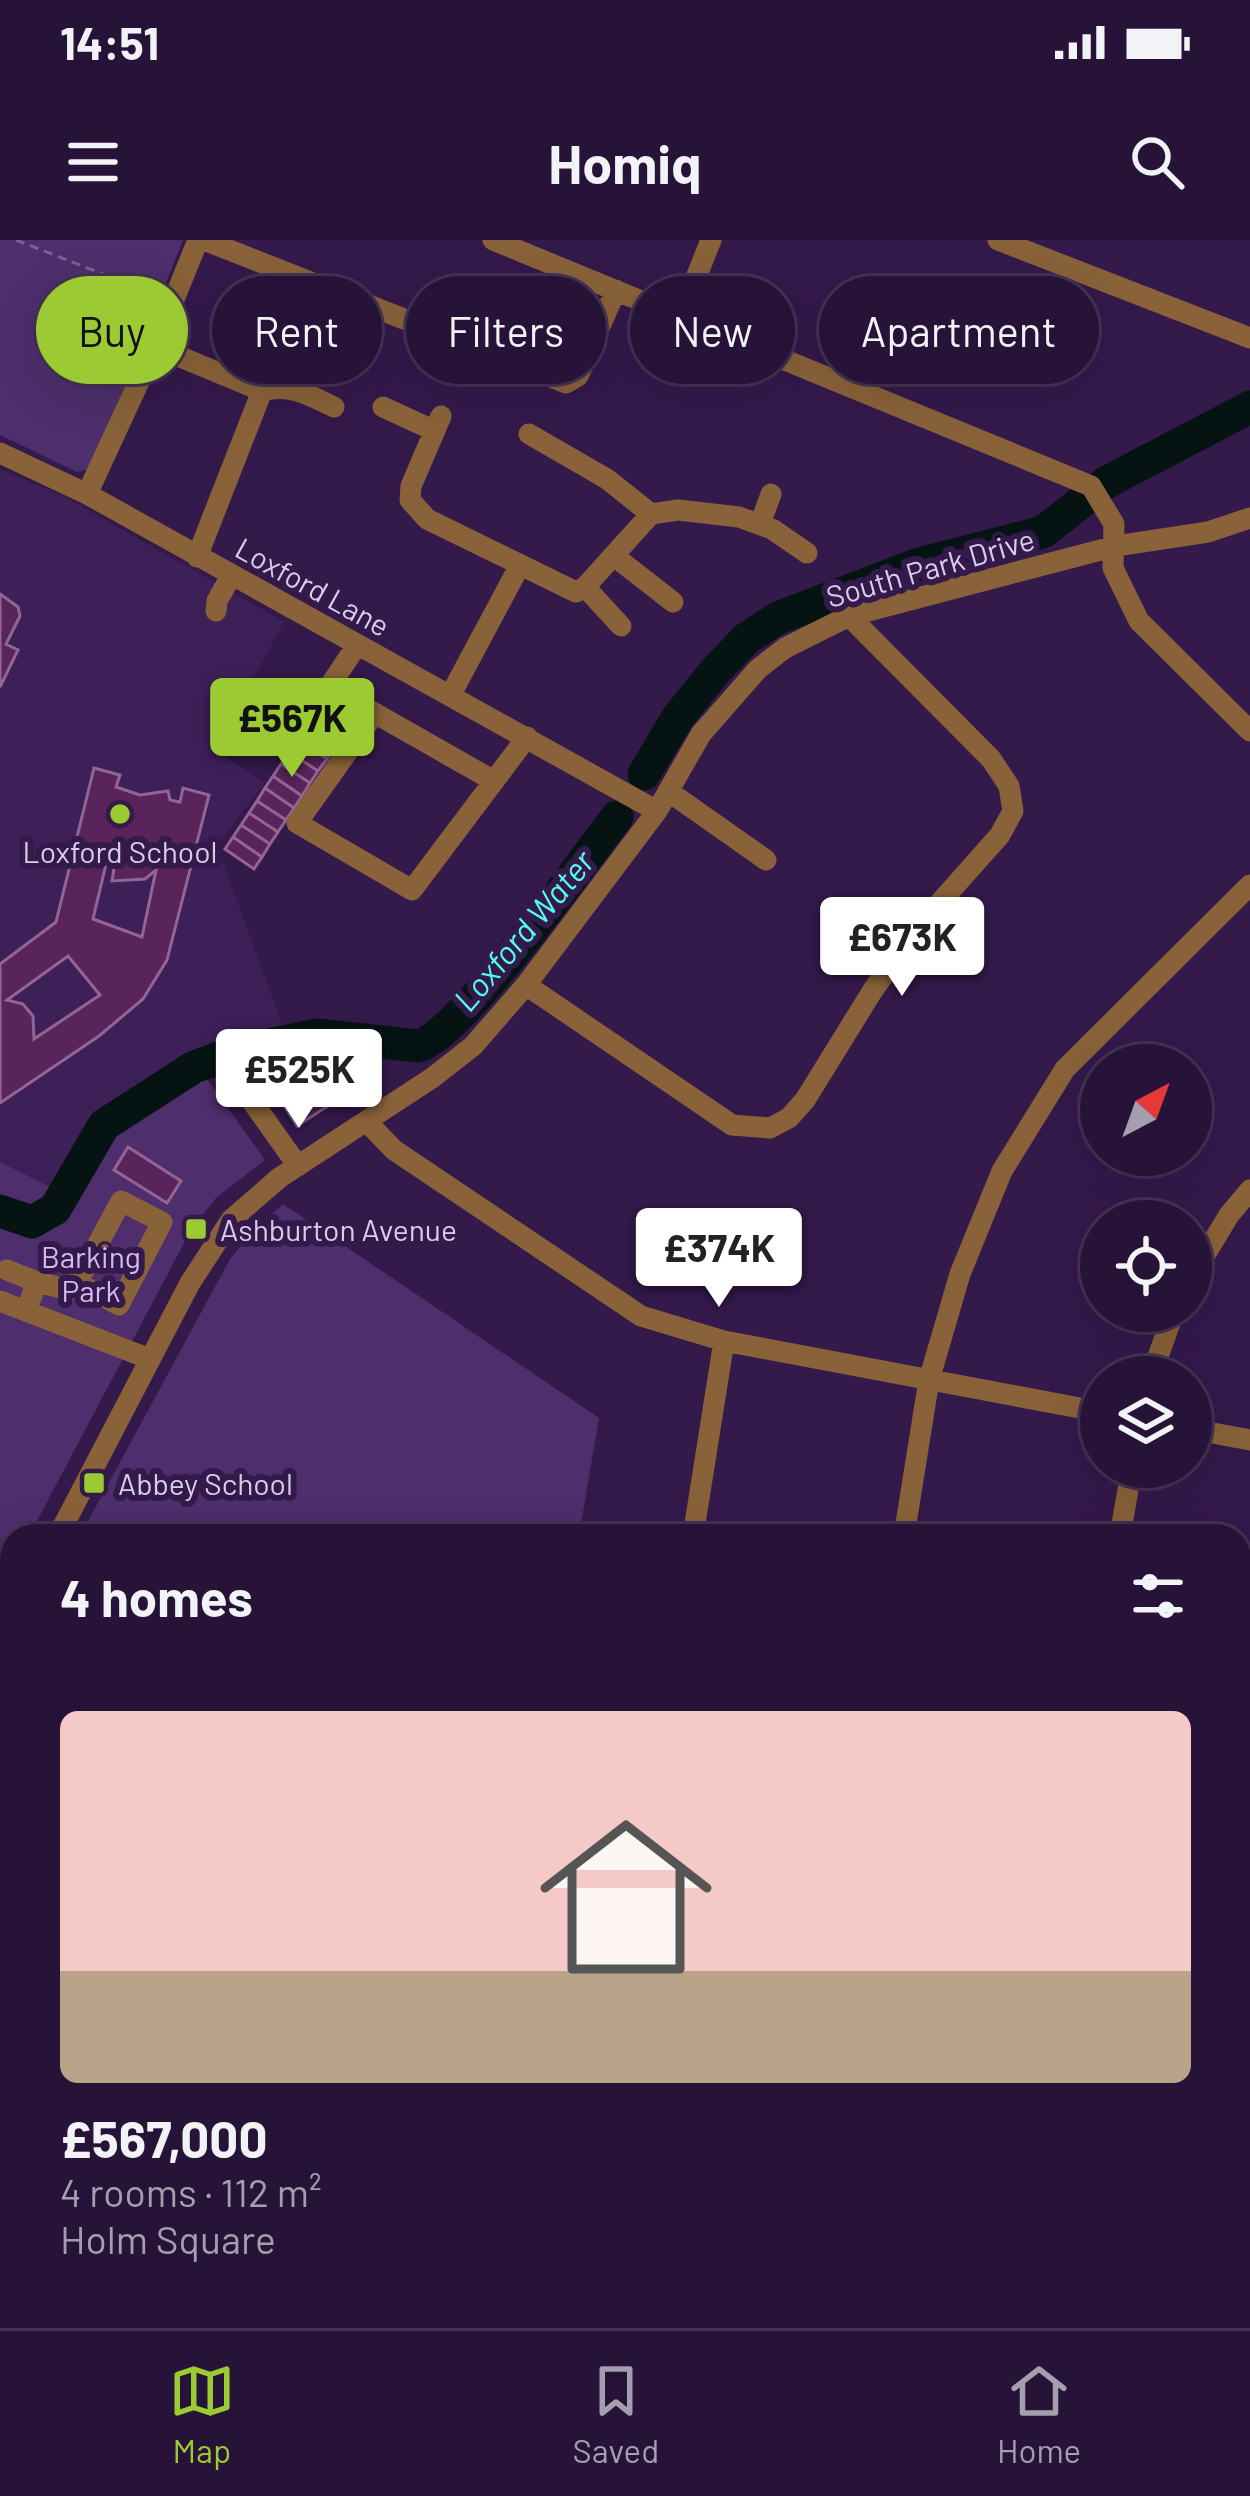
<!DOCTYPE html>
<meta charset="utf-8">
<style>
:root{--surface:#271338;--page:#2f1c40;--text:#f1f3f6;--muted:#a49eae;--line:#433253;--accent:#9cca32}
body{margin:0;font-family:Barlow,sans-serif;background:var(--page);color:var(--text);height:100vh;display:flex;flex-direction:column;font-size:45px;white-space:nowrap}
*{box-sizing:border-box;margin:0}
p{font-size:39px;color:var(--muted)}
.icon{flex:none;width:66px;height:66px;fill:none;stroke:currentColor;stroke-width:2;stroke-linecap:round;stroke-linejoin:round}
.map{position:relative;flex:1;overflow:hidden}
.side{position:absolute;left:0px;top:1284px;width:1251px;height:804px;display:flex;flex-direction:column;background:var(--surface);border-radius:36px 36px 0 0;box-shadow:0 12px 48px #0002,0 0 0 3px var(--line)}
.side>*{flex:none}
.banner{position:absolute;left:36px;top:36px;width:1179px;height:108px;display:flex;gap:24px}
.needle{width:78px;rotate:41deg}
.buttons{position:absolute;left:1080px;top:804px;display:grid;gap:24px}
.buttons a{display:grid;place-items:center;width:132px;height:132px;border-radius:50%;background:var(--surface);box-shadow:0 12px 48px #0002,0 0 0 3px var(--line);font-size:60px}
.price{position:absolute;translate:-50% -102px;padding:0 27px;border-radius:12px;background:#fff;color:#222;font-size:39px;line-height:78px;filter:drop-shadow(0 3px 6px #0008)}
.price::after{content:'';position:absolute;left:50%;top:72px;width:36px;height:27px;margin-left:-18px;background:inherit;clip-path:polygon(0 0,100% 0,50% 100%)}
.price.active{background:var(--accent);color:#111}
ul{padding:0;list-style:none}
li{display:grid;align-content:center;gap:24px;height:636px;padding:0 60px}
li+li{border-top:3px solid var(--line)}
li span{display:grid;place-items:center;height:372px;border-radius:18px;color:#555}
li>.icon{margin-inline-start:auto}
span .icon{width:216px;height:216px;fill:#fffc;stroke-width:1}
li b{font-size:51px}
h2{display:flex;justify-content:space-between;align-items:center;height:144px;padding:0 60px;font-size:51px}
.pill{padding:0 42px;border-radius:54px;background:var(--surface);box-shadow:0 12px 48px #0002,0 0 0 3px var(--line);font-size:42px;line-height:108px}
.pill.active{background:var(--accent);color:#111}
.status{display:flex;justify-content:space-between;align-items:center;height:84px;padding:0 60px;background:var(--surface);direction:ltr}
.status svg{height:33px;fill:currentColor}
header{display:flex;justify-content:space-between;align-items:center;height:156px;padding:0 60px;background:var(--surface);font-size:54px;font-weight:700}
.tab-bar{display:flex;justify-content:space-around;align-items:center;height:168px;border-top:3px solid var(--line);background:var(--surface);font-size:33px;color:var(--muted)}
.tab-bar a{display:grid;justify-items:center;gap:6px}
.tab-bar .active{color:var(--accent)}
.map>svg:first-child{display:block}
.built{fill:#3e2059}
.green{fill:#4e2e6c}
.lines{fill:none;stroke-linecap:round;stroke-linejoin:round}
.river{stroke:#051412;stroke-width:33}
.building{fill:#59245c;stroke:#936595;stroke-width:3;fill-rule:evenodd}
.path{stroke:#79638d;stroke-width:3;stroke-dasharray:9 6;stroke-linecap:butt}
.minor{stroke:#896239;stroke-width:21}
.major{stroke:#eb9839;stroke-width:27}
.poi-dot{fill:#9cca32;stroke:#34194b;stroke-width:4.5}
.labels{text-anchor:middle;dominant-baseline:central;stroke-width:12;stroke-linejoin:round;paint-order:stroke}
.street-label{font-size:30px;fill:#dacceb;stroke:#34194b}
.poi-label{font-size:30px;fill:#dacceb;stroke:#34194b;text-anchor:start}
.park-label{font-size:30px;fill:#d4baf3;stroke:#34194b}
.water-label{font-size:33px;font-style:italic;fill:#52feed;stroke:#34194b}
</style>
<div class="status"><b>14:51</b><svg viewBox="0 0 49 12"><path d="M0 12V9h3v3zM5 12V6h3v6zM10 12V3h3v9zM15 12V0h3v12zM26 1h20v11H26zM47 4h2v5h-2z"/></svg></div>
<header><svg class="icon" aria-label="menu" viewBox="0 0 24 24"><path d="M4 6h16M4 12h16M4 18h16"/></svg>Homiq<svg class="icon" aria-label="search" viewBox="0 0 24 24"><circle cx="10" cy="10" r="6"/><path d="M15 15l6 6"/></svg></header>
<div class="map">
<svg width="1250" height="2088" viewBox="0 0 1250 2088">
<rect width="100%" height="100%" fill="#34194b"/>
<path class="built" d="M0,229L65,257L284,382L215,509L264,543L217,606L285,792L203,812L112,867L88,890L43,968L26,972L0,961Z"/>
<path class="green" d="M0,0H183L92,228L77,232L0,195Z
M200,829L265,920L216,958L191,990L29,1296H12V1329L0,1353V976C18,986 35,989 53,978L108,887Z
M0,922L56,950L43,968L26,972L0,961Z
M283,964L599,1178L579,1296H80L230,1019L257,987Z"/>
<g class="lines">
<path class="river" d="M644,534L678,477L717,429L747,398L778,378L919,324L1043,292L1107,242L1250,167
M0,971L32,982L55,969L104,885L194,827L236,812L317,795L418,806C460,796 583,620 617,577"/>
</g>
<path class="building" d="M0,354L18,367L20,376L6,404L18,410L0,447Z
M305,487L335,507L327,519L297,500Z
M297,500L327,519L318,531L289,512Z
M289,512L318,531L310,543L281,524Z
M281,524L310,543L302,556L273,536Z
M94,528L120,535L116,547L140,555L168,551L170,560L180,562L183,548L209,555L167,720L143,759L99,796L0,863V724L56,682ZM107,620L115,622L112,641L145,639L156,630L142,697L93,679ZM68,716L100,755L34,799L33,776L23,764L7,760Z
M273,536L302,556L294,568L265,548Z
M265,548L294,568L286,580L257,561Z
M257,561L286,580L278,592L249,573Z
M249,573L278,592L270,604L241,585Z
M241,585L270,604L262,617L233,597Z
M233,597L262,617L254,629L225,609Z
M307,814L315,826L332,815L354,849L297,886L262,831L279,820L287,827Z
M128,907L181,941L167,963L114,930Z
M0,1491L6,1492L3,1503L12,1506V1756L0,1754Z
M12,2008V2063L0,2048V2018Z
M12,2075L36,2076L42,2084L36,2088H0Z"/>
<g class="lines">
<path class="path" d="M16,0L154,54"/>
<path class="minor" d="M204,0L566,143L578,136L616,50
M493,0L1091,246L1114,284L1113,328L1139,381L1250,491
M998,0L1250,98
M680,78L711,0
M171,113L262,151L197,317
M262,151C290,143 309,155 334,167
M383,167L435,191
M441,176L411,246L410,260L427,279L576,352L585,347L651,274L678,270L739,277L772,289L807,313
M529,194L607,239L651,274
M0,213L87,254L657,571
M87,254L154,109L198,0
M760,284L771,254
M614,316L673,362
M585,347L621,386
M216,371L217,361L231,336
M357,405L329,447L494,541L527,497
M450,456L520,325
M375,473L297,583L412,650L494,541
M668,551L766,620
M526,745L732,885L770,888L789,878L805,860L873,750L920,685L1000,595L1013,571L1009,546L991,519L849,376
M232,833L298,926
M367,882L394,910L641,1076L724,1101L1101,1172
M7,1030L37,1042
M1191,1038L1229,975L1250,950
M0,1061L150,1119
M26,1071L37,1042L70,1050L77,1043L121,961L162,982L119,1065L77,1043
M1151,1137L1174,1071
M1191,1189L1250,1200
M58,1296L190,1043L231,980L279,938L432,838L473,806L526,745L657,571L701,494L758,429L785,408L849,376L1116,306L1208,292L1250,278
M693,1296L724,1101
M904,1296L929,1140L960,1034L1002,931L1065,829L1250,645
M1120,1296L1132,1227
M0,1409L12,1386
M0,1480L12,1484
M0,1777L2,1759
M1239,1805L1250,1809
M0,1847L12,1850
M0,1941L12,1943
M1239,1941L1250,1876
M0,1996L12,1989
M1239,2012L1250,2014
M951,2076L1034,2079L1120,2088
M329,2088L331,2076
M358,2088L360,2076"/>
<path class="major" d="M0,1808L12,1810
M1239,1953L1250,1955"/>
</g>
<g class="poi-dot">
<circle cx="120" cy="574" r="12"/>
<rect x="184" y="977" width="24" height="24" rx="6"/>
<rect x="82" y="1231" width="24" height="24" rx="6"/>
</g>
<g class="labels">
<g class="street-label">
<text transform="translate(930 327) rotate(-16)">South Park Drive</text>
<text transform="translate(313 346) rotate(29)">Loxford Lane</text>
</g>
<g class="poi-label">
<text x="120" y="611" text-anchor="middle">Loxford School</text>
<text x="220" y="989">Ashburton Avenue</text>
<text x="118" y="1243">Abbey School</text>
</g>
<g class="park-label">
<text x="91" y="1016">Barking<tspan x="91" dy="34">Park</tspan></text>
</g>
<g class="water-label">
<text transform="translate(523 690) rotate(-50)">Loxford Water</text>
</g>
</g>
</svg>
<div class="buttons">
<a><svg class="needle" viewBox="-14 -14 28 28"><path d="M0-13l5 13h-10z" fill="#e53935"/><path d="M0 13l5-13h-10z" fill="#a49eae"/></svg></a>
<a><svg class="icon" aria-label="locate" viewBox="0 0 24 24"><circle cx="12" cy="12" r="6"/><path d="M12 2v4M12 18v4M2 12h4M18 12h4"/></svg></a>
<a><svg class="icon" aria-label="layers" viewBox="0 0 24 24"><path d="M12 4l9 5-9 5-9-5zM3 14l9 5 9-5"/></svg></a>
</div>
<b class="price active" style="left:292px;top:540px">£567K</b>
<b class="price" style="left:902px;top:759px">£673K</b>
<b class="price" style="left:299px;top:891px">£525K</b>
<b class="price" style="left:719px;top:1070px">£374K</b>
<div class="banner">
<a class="pill active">Buy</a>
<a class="pill">Rent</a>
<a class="pill">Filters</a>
<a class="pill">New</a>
<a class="pill">Apartment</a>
</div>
<section class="side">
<h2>4 homes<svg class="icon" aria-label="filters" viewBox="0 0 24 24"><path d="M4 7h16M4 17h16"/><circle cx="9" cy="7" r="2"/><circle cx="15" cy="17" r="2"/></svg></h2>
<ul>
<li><span style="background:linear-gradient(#f6c9c9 70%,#b9a48a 0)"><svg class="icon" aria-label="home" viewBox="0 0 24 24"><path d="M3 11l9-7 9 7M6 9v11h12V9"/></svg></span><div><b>£567,000</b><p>4 rooms · 112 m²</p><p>Holm Square</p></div></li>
</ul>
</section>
</div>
<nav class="tab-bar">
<a class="active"><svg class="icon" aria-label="map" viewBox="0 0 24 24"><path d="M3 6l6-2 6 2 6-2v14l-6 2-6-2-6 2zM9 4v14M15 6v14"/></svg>Map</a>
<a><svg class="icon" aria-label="saved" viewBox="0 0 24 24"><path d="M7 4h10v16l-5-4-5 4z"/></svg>Saved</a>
<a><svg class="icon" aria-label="home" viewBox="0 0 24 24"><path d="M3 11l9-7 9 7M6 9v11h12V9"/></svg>Home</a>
</nav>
